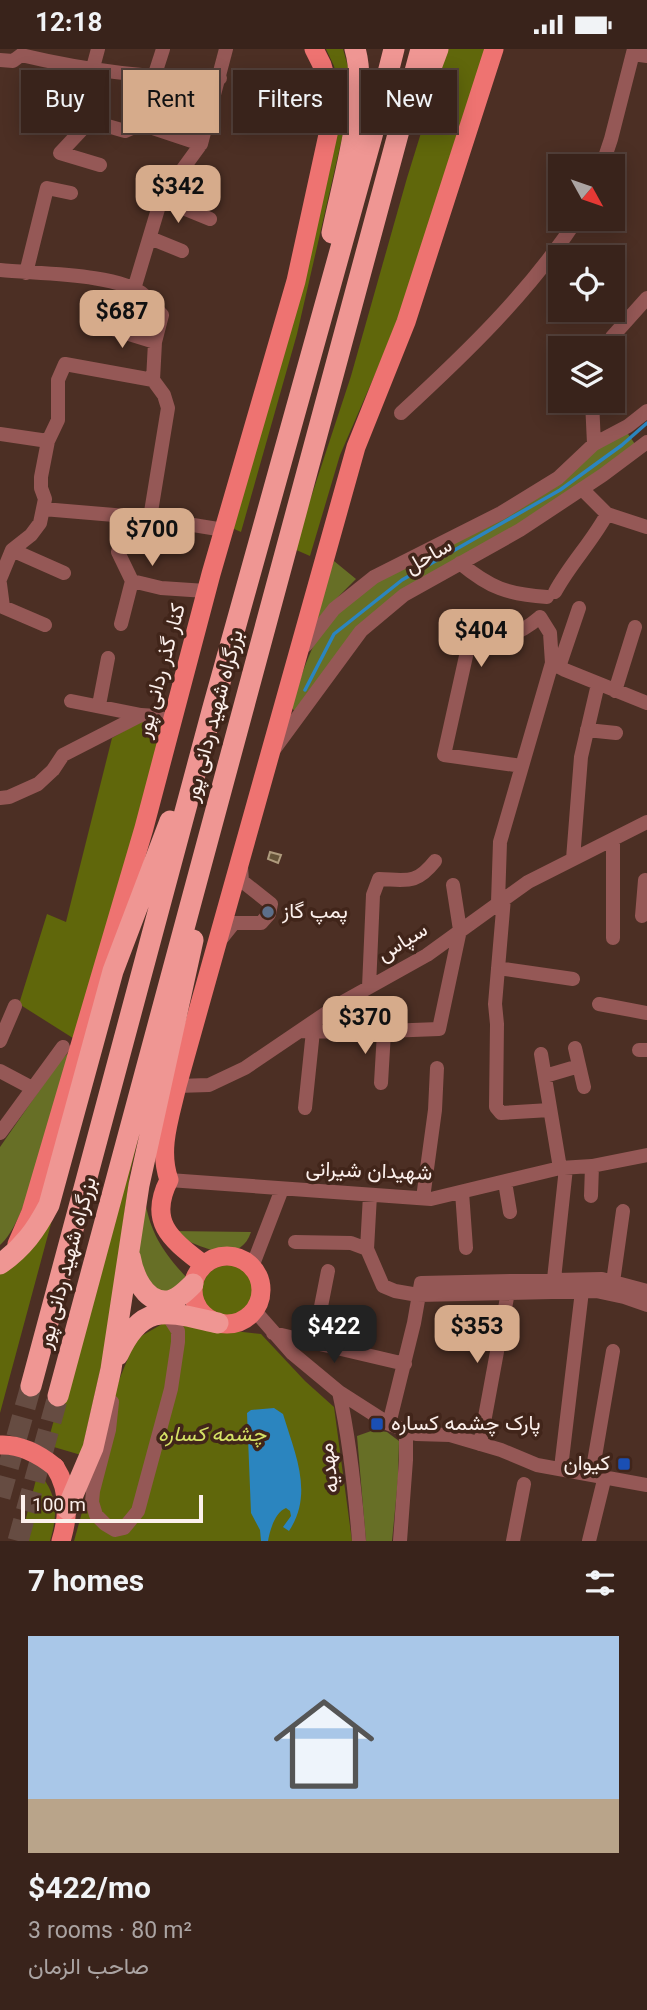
<!DOCTYPE html>
<meta charset="utf-8">
<style>
:root{--surface:#39231b;--page:#442f28;--text:#f1f3f6;--muted:#aba4a3;--line:#53403a;--accent:#d6ab8b}
body{margin:0;font-family:Georgia,Vazirmatn,serif;background:var(--page);color:var(--text);height:100vh;display:flex;flex-direction:column;font-size:26px;white-space:nowrap}
*{box-sizing:border-box;margin:0}
p{font-size:23px;color:var(--muted)}
.icon{flex:none;width:38px;height:38px;fill:none;stroke:currentColor;stroke-width:2;stroke-linecap:round;stroke-linejoin:round}
.map{position:relative;height:1492px;overflow:hidden}
.panel{display:flex;flex-direction:column;background:var(--surface);flex:1}
.panel>*{flex:none}
.top-card{position:absolute;left:21px;top:21px;width:606px;height:63px;display:flex;gap:14px}
.needle{width:46px;rotate:130deg}
.fabs{position:absolute;left:548px;top:105px;display:grid;gap:14px}
.fabs a{display:grid;place-items:center;width:77px;height:77px;border-radius:0px;background:var(--surface);box-shadow:0 4px 18px #0003,0 0 0 2px var(--line);font-size:35px}
.scale{position:absolute;left:21px;bottom:18px;width:182px;box-sizing:border-box;padding-left:7px;border:4px solid #fcf0ec;border-top:0;font-size:19px;line-height:24px;white-space:nowrap;color:#fcf0ec;-webkit-text-stroke:5px #41251a;paint-order:stroke}
.price{position:absolute;translate:-50% -60px;padding:0 16px;border-radius:14px;background:var(--accent);color:#111;font-size:23px;line-height:46px;filter:drop-shadow(0 2px 4px #0008)}
.price::after{content:'';position:absolute;left:50%;top:42px;width:21px;height:16px;margin-left:-10px;background:inherit;clip-path:polygon(0 0,100% 0,50% 100%)}
.price.active{background:#222;color:#fff}
ul{padding:0;list-style:none}
li{display:grid;align-content:center;gap:14px;height:371px;padding:0 28px}
li+li{border-top:2px solid var(--line)}
li span{display:grid;place-items:center;height:217px;border-radius:0px;color:#555}
li>.icon{margin-inline-start:auto}
span .icon{width:126px;height:126px;fill:#fffc;stroke-width:1}
li b{font-size:30px}
h2{display:flex;justify-content:space-between;align-items:center;height:84px;padding:0 28px;font-size:30px}
.tag{padding:0 24px;border-radius:0px;background:var(--surface);box-shadow:0 4px 18px #0003,0 0 0 2px var(--line);font-size:24px;line-height:63px}
.tag.active{background:var(--accent);color:#111}
.status{display:flex;justify-content:space-between;align-items:center;height:49px;padding:0 35px;background:var(--surface);direction:ltr}
.status svg{height:19px;fill:currentColor}
.map>svg:first-child{display:block}
.green{fill:#60670b}
.forest{fill:#676f26}
.water{fill:#2b85bf}
.lines{fill:none;stroke-linecap:round;stroke-linejoin:round}
.stream{stroke:#2b85bf;stroke-width:3.5}
.building{fill:#655338;stroke:#af9b7d;stroke-width:2}
.highway-tunnel{stroke:#664c42;stroke-width:21;stroke-dasharray:21 10;stroke-linecap:butt}
.minor{stroke:#955856;stroke-width:14}
.major{stroke:#ee7371;stroke-width:19}
.highway{stroke:#ef9693;stroke-width:21}
.major-bridge{stroke:#ee7371;stroke-width:19}
.service-dot{fill:#5c6f8a;stroke:#41251a;stroke-width:2.5}
.transit-dot{fill:#1a4fb4;stroke:#41251a;stroke-width:2.5}
.labels{text-anchor:middle;dominant-baseline:central;stroke-width:7;stroke-linejoin:round;paint-order:stroke}
.street-label{font-size:21px;fill:#fcf0ec;stroke:#41251a}
.poi-label{font-size:21px;fill:#fcf0ec;stroke:#41251a;text-anchor:start}
.park-label{font-size:21px;font-style:italic;fill:#d5e265;stroke:#41251a}
</style>
<div class="status"><b>12:18</b><svg viewBox="0 0 49 12"><path d="M0 12V9h3v3zM5 12V6h3v6zM10 12V3h3v9zM15 12V0h3v12zM26 1h20v11H26zM47 4h2v5h-2z"/></svg></div>
<div class="map">
<svg width="647" height="1492" viewBox="0 0 647 1492">
<rect width="100%" height="100%" fill="#4c2f24"/>
<path class="green" d="M326,0H343L352,32L342,89L297,285L241,483L232,479L329,114L341,49L334,17Z
M447,0H486L396,277L340,406L310,507L294,500L351,327L407,129Z
M143,671L158,673L162,681L76,991L19,955L47,865L66,873L112,689Z
M176,931L130,1124L107,1291L81,1406L47,1396Z
M59,1145L0,1364V1225L19,1213Z
M202 1242a26 26 0 1 1 52 0a26 26 0 1 1-52 0Z
M164,1274L261,1285L305,1332L334,1358L352,1492H74L119,1331L136,1290Z
M38,1423C58,1445 58,1465 50,1492H20Z"/>
<path class="forest" d="M626,382L637,398L555,455L404,541L296,664L292,659C301,626 312,589 336,563C361,534 397,521 430,502C496,464 558,418 626,382Z
M334,512L356,530L335,551L310,581Z
M75,997C63,1035 27,1177 0,1196V1098L59,1013Z
M145,1152C151,1186 164,1204 187,1229L170,1248L147,1235L137,1200Z
M170,1182L251,1183C239,1220 194,1196 170,1182Z
M374,1381L387,1383L399,1392L398,1430L392,1492H366L357,1387Z"/>
<path class="water" d="M274,1359L283,1365C295,1405 314,1444 289,1482L283,1478L291,1467L290,1462L286,1459C275,1463 270,1481 268,1492H261L260,1481L251,1464L247,1364L251,1361Z"/>
<g class="lines">
<path class="stream" d="M305,641L334,585L402,531L560,441L622,396L647,374"/>
</g>
<path class="building" d="M270,803L281,806L278,814L268,810Z"/>
<g class="lines">
<path class="highway-tunnel" d="M0,1448L31,1337
M18,1492L58,1347"/>
<path class="minor" d="M98,0L81,63L90,72L125,82L141,75L201,95
M633,5L647,7
M0,11L13,12L21,6C88,22 151,30 220,29
M154,28L163,0
M45,63L55,14
M90,72L60,104L100,116
M602,117L611,90L634,0
M161,150L210,170
M150,189L182,202
M0,221C35,225 118,224 144,246C151,252 156,260 162,266L155,293L153,331L164,346L168,359L150,469
M26,224L47,139L71,144
M134,240L161,150L201,95L226,0
M100,276L155,293
M606,299L612,288L647,249
M592,352L594,395
M401,364C464,306 530,243 577,170
M0,385L48,392
M582,440L607,465
M43,460L150,469L224,481
M130,467L118,503L132,532L161,539L206,542
M12,501L64,524
M460,514C490,539 507,545 547,548
M0,530L12,501L31,486L40,474L45,450L41,439V428L48,392L58,371V331L65,315L153,331
M0,535L3,558L45,576
M555,543C570,515 592,493 607,465L647,478
M121,575L132,532
M300,600L306,596L334,560L374,528L501,464L558,429L594,395L628,377L647,362
M552,614L565,621L647,654
M559,618L579,559
M615,642L635,578
M71,652L141,666
M99,656L108,609
M587,681L616,684
M275,699L361,582L404,546L520,481L603,426L647,393
M0,749L9,748L38,735L53,721L63,706L141,666L156,667L172,674
M613,791V889
M573,810L581,708L598,635
M504,849L495,955L497,975L496,1058L501,1064L550,1061
M498,853L500,793L552,614L550,584L540,568C515,589 508,587 477,582L470,589L444,706L522,717
M642,867L645,831
M222,889L234,874H261L269,865L271,855L242,832L241,818
M498,919L573,930
M369,938L373,846L379,830C407,831 416,836 435,812
M599,955L647,964
M301,982L360,983L439,980L460,881L453,836
M0,992L15,957
M575,999L584,1038
M639,1001H647
M541,1005L560,1119
M0,1022L32,1039
M545,1027L579,1017
M381,1034L384,983
M177,1037L209,1036L245,1019L341,954L427,906L528,833L647,773
M305,1059L313,982
M0,1084L63,998
M169,1131L431,1150L560,1119L592,1117L647,1106
M505,1133L510,1163
M462,1143L466,1199
M370,1146L367,1200L383,1237L395,1242L418,1246L596,1242L624,1248L647,1256
M591,1147L592,1117
M423,1149L435,1061L437,1019
M295,1193L351,1194L367,1200
M252,1218L282,1140
M554,1230L566,1119
M613,1233L623,1162
M254,1261L292,1304L339,1343L389,1375L416,1385L450,1386L501,1401L537,1416L647,1436
M273,1284L405,1315
M314,1293L328,1222
M339,1343C350,1392 355,1442 359,1492
M112,1353L109,1381L93,1442L92,1453L96,1466L105,1475L115,1481L124,1479L138,1462L171,1340L178,1293V1282L167,1265
M389,1375L414,1274L421,1234L602,1230L647,1242
M480,1395L508,1243
M561,1419L582,1242
M592,1425L613,1302
M400,1492L406,1411V1383
M513,1492L524,1435
M589,1492L605,1427"/>
<path class="major" d="M17,1195L31,1163L144,779L211,525L296,232L329,81L331,48L322,16L314,0
M193 1241a34 34 0 1 1 68 0a34 34 0 1 1-68 0Z
M204,1216C172,1191 147,1174 169,1131C158,1100 170,1068 177,1037L356,398L406,273L494,0
M55,1418C70,1441 69,1466 61,1492"/>
<path class="highway" d="M423,40L438,0
M332,184C342,134 369,46 355,0
M130,1207C133,1224 143,1252 165,1252C175,1253 186,1242 193,1235
M0,1215C23,1199 36,1181 49,1156L113,922L170,772
M118,1306C143,1251 168,1263 218,1274
M31,1337L212,662L372,87L394,0
M58,1347L421,0
M67,1460L93,1399L111,1320L139,1136L193,891"/>
<path class="major-bridge" d="M0,1396C21,1395 39,1405 55,1418"/>
</g>
<circle class="service-dot" cx="268" cy="863" r="7"/>
<g class="transit-dot">
<rect x="370" y="1368" width="14" height="14" rx="3.5"/>
<rect x="617" y="1408" width="14" height="14" rx="3.5"/>
</g>
<g class="labels">
<g class="street-label">
<text transform="translate(429 508) rotate(-30)">ساحل</text>
<text transform="translate(162 622) rotate(-75)">کنار گذر ردانی پور</text>
<text transform="translate(215 667) rotate(-75)">بزرگراه شهید ردانی پور</text>
<text transform="translate(403 894) rotate(-32)">سپاس</text>
<text transform="translate(369 1123) rotate(2)">شهیدان شیرانی</text>
<text transform="translate(68 1214) rotate(-75)">بزرگراه شهید ردانی پور</text>
<text transform="translate(330 1419) rotate(-97)">مهدیه</text>
</g>
<g class="poi-label">
<text x="282" y="863">پمپ گاز</text>
<text x="391" y="1375">پارک چشمه کساره</text>
<text x="610" y="1415" text-anchor="end">کیوان</text>
</g>
<g class="park-label">
<text x="212" y="1386">چشمه کساره</text>
</g>
</g>
</svg>
<div class="fabs">
<a><svg class="needle" viewBox="-14 -14 28 28"><path d="M0-13l5 13h-10z" fill="#e53935"/><path d="M0 13l5-13h-10z" fill="#aba4a3"/></svg></a>
<a><svg class="icon" aria-label="locate" viewBox="0 0 24 24"><circle cx="12" cy="12" r="6"/><path d="M12 2v4M12 18v4M2 12h4M18 12h4"/></svg></a>
<a><svg class="icon" aria-label="layers" viewBox="0 0 24 24"><path d="M12 4l9 5-9 5-9-5zM3 14l9 5 9-5"/></svg></a>
</div>
<div class="scale">100 m</div>
<b class="price" style="left:178px;top:176px">$342</b>
<b class="price" style="left:122px;top:301px">$687</b>
<b class="price" style="left:152px;top:519px">$700</b>
<b class="price" style="left:481px;top:620px">$404</b>
<b class="price" style="left:365px;top:1007px">$370</b>
<b class="price active" style="left:334px;top:1316px">$422</b>
<b class="price" style="left:477px;top:1316px">$353</b>
<div class="top-card">
<a class="tag">Buy</a>
<a class="tag active">Rent</a>
<a class="tag">Filters</a>
<a class="tag">New</a>
</div>
</div>
<section class="panel">
<h2>7 homes<svg class="icon" aria-label="filters" viewBox="0 0 24 24"><path d="M4 7h16M4 17h16"/><circle cx="9" cy="7" r="2"/><circle cx="15" cy="17" r="2"/></svg></h2>
<ul>
<li><span style="background:linear-gradient(#a9c7e8 75%,#b9a48a 0)"><svg class="icon" aria-label="home" viewBox="0 0 24 24"><path d="M3 11l9-7 9 7M6 9v11h12V9"/></svg></span><div><b>$422/mo</b><p>3 rooms · 80 m²</p><p>صاحب الزمان</p></div></li>
</ul>
</section>
